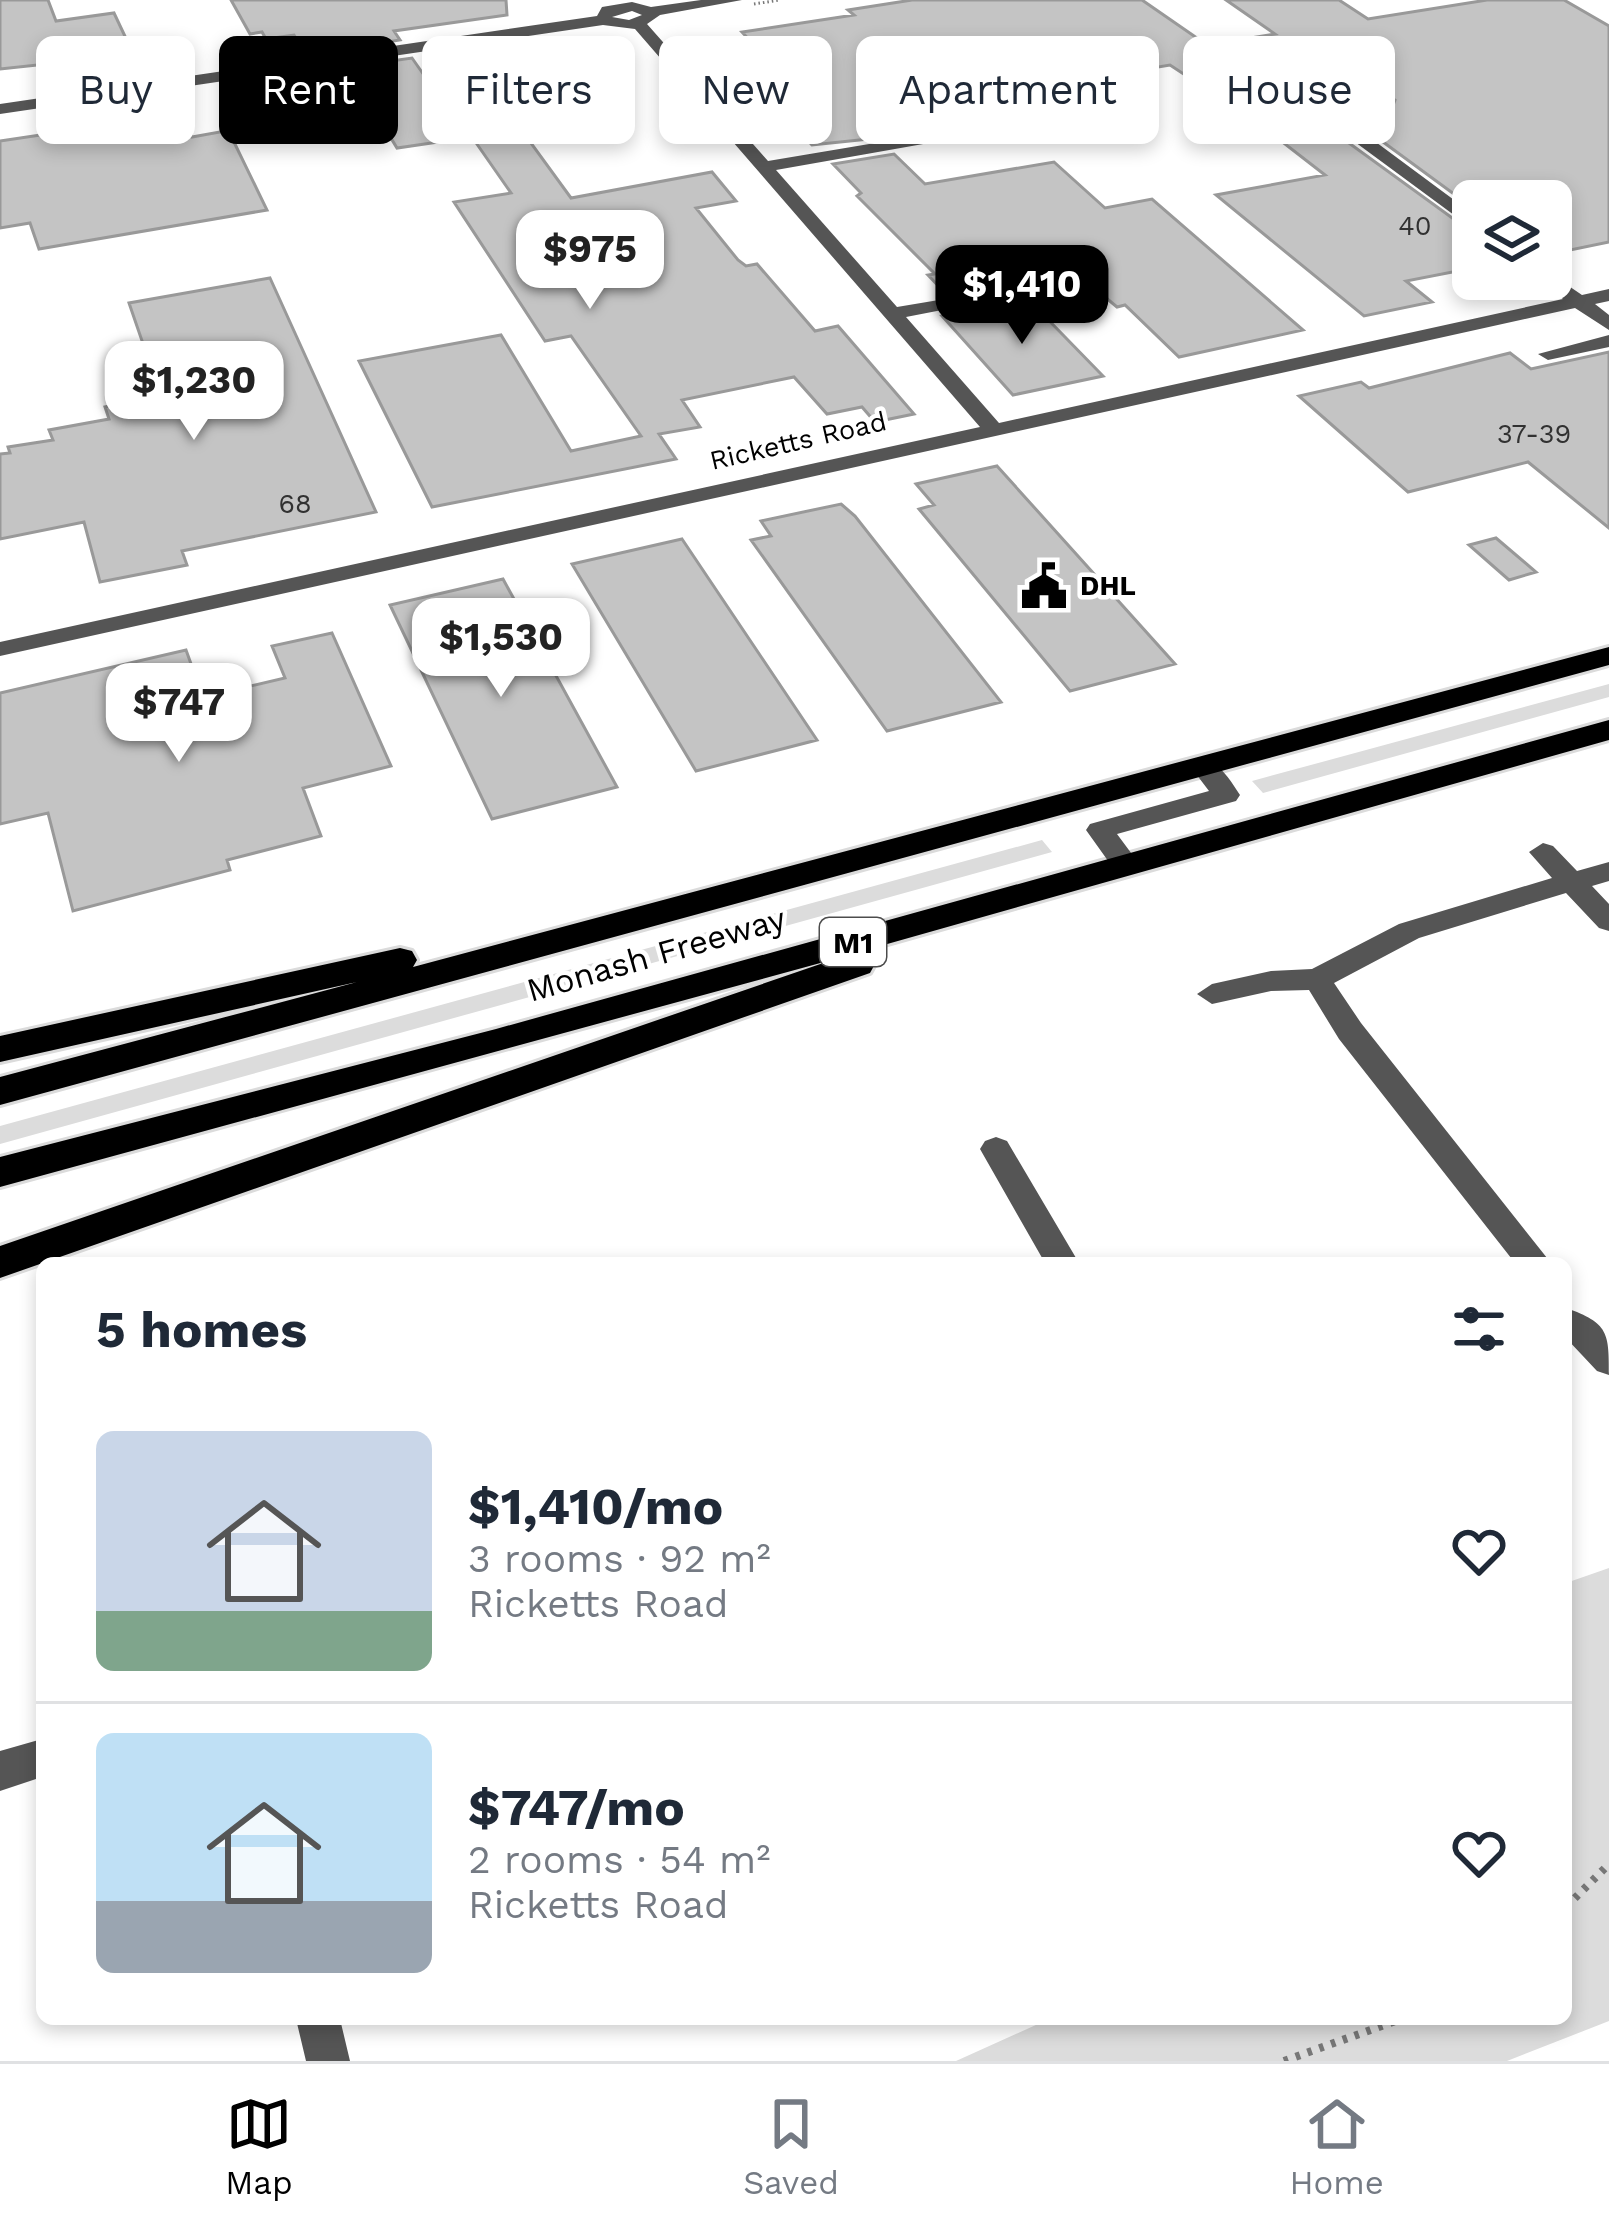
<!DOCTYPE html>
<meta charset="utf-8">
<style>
:root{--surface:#fff;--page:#f6f6f7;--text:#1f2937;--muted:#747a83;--line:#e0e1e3;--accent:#000}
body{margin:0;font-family:"Work Sans",sans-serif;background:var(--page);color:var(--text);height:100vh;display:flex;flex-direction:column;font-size:45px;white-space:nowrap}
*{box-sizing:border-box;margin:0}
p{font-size:39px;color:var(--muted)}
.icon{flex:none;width:66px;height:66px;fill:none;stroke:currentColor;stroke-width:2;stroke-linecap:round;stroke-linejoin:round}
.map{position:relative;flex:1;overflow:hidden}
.panel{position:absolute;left:36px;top:1257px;width:1536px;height:768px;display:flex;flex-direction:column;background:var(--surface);border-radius:18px;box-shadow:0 6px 18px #0003}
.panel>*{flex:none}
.hud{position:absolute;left:36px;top:36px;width:1539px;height:108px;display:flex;gap:24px}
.buttons{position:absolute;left:1452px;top:180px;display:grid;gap:24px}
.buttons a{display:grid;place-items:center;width:120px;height:120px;border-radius:18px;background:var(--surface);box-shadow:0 6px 18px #0003;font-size:60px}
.price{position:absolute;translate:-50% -102px;padding:0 27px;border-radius:24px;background:#fff;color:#222;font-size:39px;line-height:78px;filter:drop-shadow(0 3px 6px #0008)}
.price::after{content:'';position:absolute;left:50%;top:72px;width:36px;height:27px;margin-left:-18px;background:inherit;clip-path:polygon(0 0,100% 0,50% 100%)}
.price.on{background:var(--accent);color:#fff}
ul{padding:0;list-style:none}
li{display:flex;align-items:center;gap:36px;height:300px;padding:0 60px}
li+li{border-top:3px solid var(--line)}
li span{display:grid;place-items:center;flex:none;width:336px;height:240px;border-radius:18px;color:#555}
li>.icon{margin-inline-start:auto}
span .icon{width:144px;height:144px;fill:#fffc;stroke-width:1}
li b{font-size:51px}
h2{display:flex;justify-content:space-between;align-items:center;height:144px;padding:0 60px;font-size:51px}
.tag{padding:0 42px;border-radius:18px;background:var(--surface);box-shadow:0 6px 18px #0003;font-size:42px;line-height:108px}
.tag.on{background:var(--accent);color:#fff}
.dock{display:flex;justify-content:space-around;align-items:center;height:168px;border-top:3px solid var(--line);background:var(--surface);font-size:33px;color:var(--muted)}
.dock a{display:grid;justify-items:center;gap:6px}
.dock .on{color:var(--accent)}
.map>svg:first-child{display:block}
.green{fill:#dcdcdc}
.building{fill:#c4c4c4;stroke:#999;stroke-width:3}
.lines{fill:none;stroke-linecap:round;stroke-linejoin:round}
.highway-casing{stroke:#dbdbdb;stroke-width:6}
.path-far1{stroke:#777;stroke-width:3;stroke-dasharray:1.5 3;stroke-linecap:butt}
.path{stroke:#777;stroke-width:8;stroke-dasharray:4.5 8;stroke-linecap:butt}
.minor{fill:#555;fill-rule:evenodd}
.highway{fill:#000;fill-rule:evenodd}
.labels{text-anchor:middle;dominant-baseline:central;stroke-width:9;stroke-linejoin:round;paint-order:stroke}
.number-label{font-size:27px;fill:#313131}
.far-street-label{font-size:27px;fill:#000;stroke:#fff}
.far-poi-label{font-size:27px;font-weight:bold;fill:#000;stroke:#fff;text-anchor:start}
.shield{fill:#fff;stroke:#4c4c4c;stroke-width:3}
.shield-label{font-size:30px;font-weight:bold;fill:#000}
.street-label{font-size:33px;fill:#000;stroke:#fff}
</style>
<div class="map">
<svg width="1609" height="2061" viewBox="0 0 1609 2061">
<rect width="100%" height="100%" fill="#fff"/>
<path class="green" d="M1609,684V697L1263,793L1252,781Z
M1042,840L1052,852L0,1144V1126Z
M1609,1568V2021L1507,2061H956L1049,2019H1566V1583Z"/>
<path class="building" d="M0,0H48L56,21L114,13L140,68L99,74L93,59L0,69Z
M231,0H506L507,15L394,31L400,40L338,50L333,41L299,43L294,35L266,39L262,32L250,34Z
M912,0H1142L1207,45L1275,34L1226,0H1339L1368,19L1487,0H1564L1609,26V242L1551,254V201H1473V208L1349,117L1392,108L1395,100L1384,92L1252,119L1170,65L881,113L898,131L875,135L878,138L812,145L784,115L795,113L777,94L797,91L742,32L854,15L848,10Z
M412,58L433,88L485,80L571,198L712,172L736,201L696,208L738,260L746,266L757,264L815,331L838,326L914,414L875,422L862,407L827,414L794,377L682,400L700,427L659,434L676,459L432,507L359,361L501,335L571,451L641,436L571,336L545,341L454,202L511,193L472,137L397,148L348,67Z
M182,114L192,137L225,131L232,138L267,210L39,249L30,223L0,228V141Z
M1320,122L1473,233V268L1406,281L1432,302L1364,316L1216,195L1325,175L1267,130Z
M894,154L925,184L1054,162L1105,208L1152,199L1303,330L1179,357L1125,305L1117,307L1068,266L1007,278L1012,283L946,294L928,275L935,274L857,196L861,193L833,164Z
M270,278L376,512L182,551L187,565L100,582L84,522L0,539V454L10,453L8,447L53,440L49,430L109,419L105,407L161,396L129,303Z
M1027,298L1101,374L1103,376L1013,395L942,316Z
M1609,352V528L1528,462L1408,492L1299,396L1361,382L1369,388L1510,353L1531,369Z
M997,466L1175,664L1070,691L919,509L934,505L916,484Z
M841,504L855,516L1001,702L887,731L751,540L771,536L761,521Z
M1496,538L1536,572L1509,580L1469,545Z
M682,539L817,740L696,771L572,564Z
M503,579L617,787L492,819L390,605Z
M332,633L391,766L303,788L321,836L227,860L230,870L73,911L48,813L0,824V693L186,650L203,697L285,678L272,646Z"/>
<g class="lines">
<defs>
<path id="highway" d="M1609,647V665L0,1105V1077L357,982L0,1062V1036L400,948L412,951L417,960L413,967Z
M1609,720V740L859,952L870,955L875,964L870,973L0,1278V1246L835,959L0,1187V1157L496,1029Z"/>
</defs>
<use href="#highway" class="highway-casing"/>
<path class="path-far1" d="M754,4L780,0"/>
<path class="path" d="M1566,1907L1609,1864
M1284,2061L1401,2019"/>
<path class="minor" d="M701,0H742L660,15L647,24L768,161L1042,115L1045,119L1036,124L776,170L897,307L1029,285V293L906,317L999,423L1563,299L1538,279H1551V274L1582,295L1609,289V301L1595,304L1609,315V330L1575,308L0,656V642L980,427L635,29L603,25L0,114V104L597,16L602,7L632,2L651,7ZM632,11L642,15L629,20L612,17Z
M1382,96L1391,101L1388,105L1338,114L1473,214V229L1321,117L1265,126L1256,121Z
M1609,335V347L1548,360L1538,354Z
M1203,758C1219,762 1231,781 1240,795L1236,801L1117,834L1140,865L1126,874L1116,872L1086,830L1090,824L1209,791L1190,766Z
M1543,843L1553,846L1577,871L1609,862V881L1592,886L1609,904V931L1599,928L1566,893L1419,938L1334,983L1361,1023L1551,1263H1515L1339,1039L1309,990L1271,991L1212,1004L1197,994L1212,984L1271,971L1312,969L1399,924L1552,878L1529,852Z
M996,1137L1007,1141L1079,1263H1045L980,1149L985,1141Z
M1566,1308C1609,1323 1609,1333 1609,1375L1597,1371L1566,1338Z
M42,1739V1777L0,1791V1751Z
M296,2019H340L350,2061H306Z"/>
<use href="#highway" class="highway"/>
</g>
<defs>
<symbol id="civic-bare" viewBox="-9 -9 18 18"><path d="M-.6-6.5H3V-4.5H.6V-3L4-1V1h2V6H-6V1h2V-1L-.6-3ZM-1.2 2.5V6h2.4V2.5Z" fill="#000" stroke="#fff" stroke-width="2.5" paint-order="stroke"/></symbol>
</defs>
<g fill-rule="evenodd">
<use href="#civic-bare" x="1011" y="553" width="66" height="66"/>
</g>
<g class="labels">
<g class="number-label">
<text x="1415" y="226">40</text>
<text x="1534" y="434">37-39</text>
<text x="295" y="504">68</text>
</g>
<g class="far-street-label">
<text transform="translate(798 441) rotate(-13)">Ricketts Road</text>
</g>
<g class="far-poi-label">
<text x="1080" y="586">DHL</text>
</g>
<rect class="shield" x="820" y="918" width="66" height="48" rx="9"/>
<g class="shield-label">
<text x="853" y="942">M1</text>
</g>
<g class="street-label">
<text transform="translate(656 954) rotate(-16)">Monash Freeway</text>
</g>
</g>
</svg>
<div class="buttons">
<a><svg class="icon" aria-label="layers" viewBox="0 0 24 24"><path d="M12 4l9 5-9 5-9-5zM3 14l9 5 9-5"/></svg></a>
</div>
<b class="price" style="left:590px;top:312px">$975</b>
<b class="price on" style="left:1022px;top:347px">$1,410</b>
<b class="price" style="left:194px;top:443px">$1,230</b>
<b class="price" style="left:501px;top:700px">$1,530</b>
<b class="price" style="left:179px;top:765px">$747</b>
<div class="hud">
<a class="tag">Buy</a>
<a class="tag on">Rent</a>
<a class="tag">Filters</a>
<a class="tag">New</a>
<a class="tag">Apartment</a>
<a class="tag">House</a>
</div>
<section class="panel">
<h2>5 homes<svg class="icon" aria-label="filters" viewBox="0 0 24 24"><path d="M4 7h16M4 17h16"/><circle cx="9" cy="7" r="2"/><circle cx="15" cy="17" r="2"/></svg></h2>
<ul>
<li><span style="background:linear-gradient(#c9d6e8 75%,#7fa58c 0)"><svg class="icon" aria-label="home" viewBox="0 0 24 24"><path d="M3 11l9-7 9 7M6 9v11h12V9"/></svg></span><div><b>$1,410/mo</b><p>3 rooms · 92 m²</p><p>Ricketts Road</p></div><svg class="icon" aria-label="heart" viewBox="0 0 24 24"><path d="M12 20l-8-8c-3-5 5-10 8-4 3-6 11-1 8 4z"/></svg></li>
<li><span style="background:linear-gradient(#bfe0f5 70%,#9aa5b1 0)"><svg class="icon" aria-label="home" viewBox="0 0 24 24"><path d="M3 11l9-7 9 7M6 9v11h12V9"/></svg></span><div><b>$747/mo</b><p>2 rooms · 54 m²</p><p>Ricketts Road</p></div><svg class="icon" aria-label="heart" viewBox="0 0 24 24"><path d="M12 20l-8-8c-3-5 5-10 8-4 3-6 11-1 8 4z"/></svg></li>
</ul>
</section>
</div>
<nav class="dock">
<a class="on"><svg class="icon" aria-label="map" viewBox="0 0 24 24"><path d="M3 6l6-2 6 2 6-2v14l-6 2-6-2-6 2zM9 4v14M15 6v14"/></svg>Map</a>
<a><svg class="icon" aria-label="saved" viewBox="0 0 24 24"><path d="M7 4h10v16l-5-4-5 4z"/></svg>Saved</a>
<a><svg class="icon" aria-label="home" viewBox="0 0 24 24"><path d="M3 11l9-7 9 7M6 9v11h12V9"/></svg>Home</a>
</nav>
